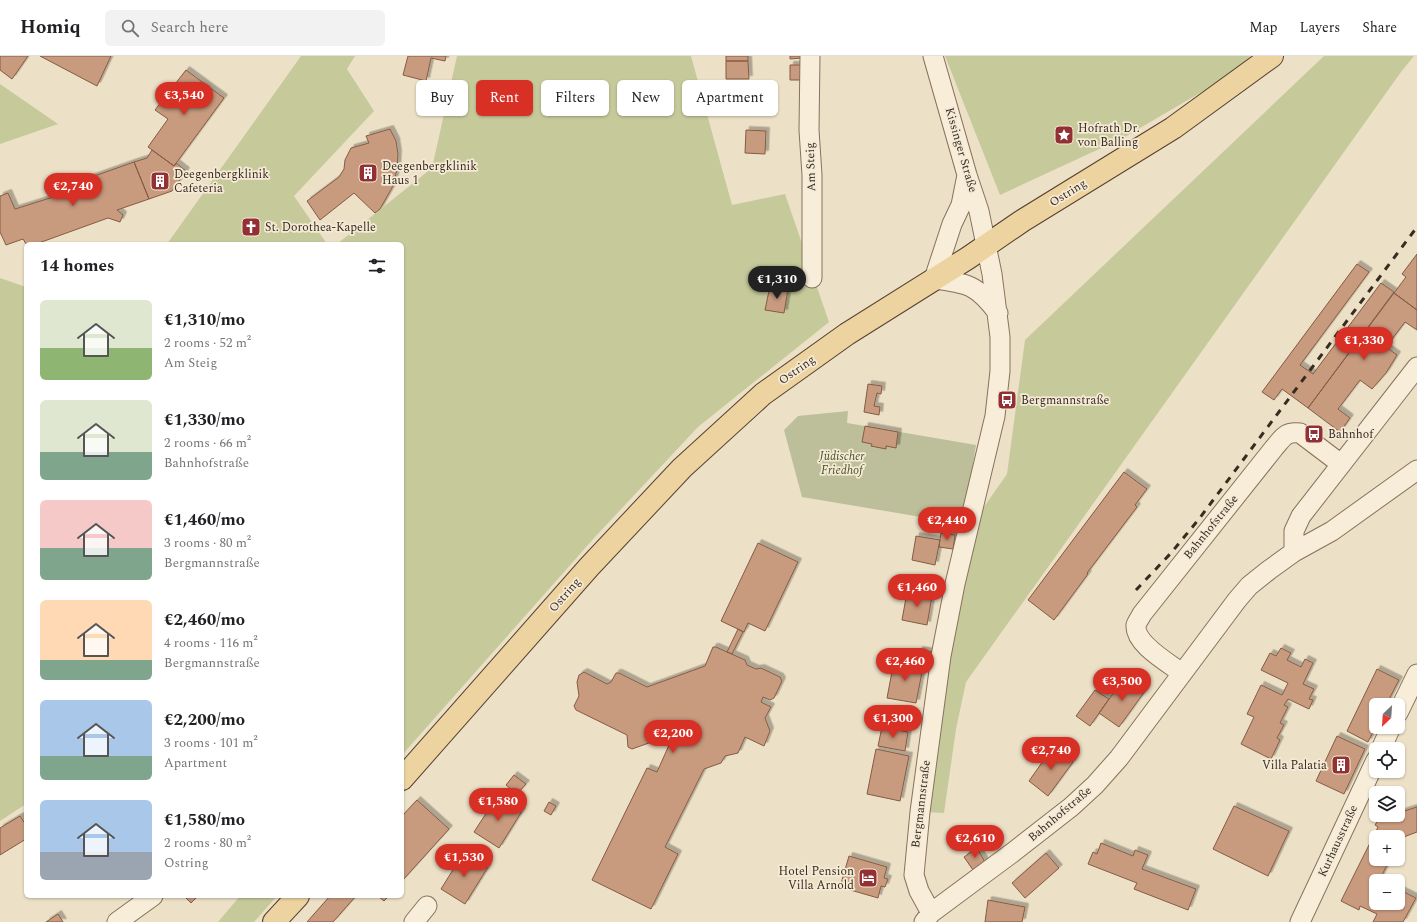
<!DOCTYPE html>
<meta charset="utf-8">
<style>
:root{--surface:#fff;--page:#f2f2f2;--text:#202124;--muted:#757577;--line:#e0e0e0;--accent:#d93025}
body{margin:0;font-family:Spectral,serif;background:var(--page);color:var(--text);height:100vh;display:flex;flex-direction:column;font-size:15px;white-space:nowrap}
*{box-sizing:border-box;margin:0}
p{font-size:13px;color:var(--muted)}
.icon{flex:none;width:22px;height:22px;fill:none;stroke:currentColor;stroke-width:2;stroke-linecap:round;stroke-linejoin:round}
.map{position:relative;flex:1;overflow:hidden}
.sheet{position:absolute;left:24px;top:186px;width:380px;height:656px;display:flex;flex-direction:column;background:var(--surface);border-radius:6px;box-shadow:0 1px 3px #0004}
.sheet>*{flex:none}
.hud{position:absolute;left:416px;top:24px;width:380px;height:36px;display:flex;gap:8px}
.needle{width:26px;rotate:205deg}
.controls{position:absolute;left:1369px;top:642px;display:grid;gap:8px}
.controls a{display:grid;place-items:center;width:36px;height:36px;border-radius:6px;background:var(--surface);box-shadow:0 1px 3px #0004;font-size:20px}
.price{position:absolute;translate:-50% -34px;padding:0 9px;border-radius:14px;background:var(--accent);color:#fff;font-size:13px;line-height:26px;filter:drop-shadow(0 1px 2px #0008)}
.price::after{content:'';position:absolute;left:50%;top:24px;width:12px;height:9px;margin-left:-6px;background:inherit;clip-path:polygon(0 0,100% 0,50% 100%)}
.price.active{background:#222;color:#fff}
ul{padding:0;list-style:none}
li{display:flex;align-items:center;gap:12px;height:100px;padding:0 16px}
li span{display:grid;place-items:center;flex:none;width:112px;height:80px;border-radius:6px;color:#555}
li>.icon{margin-inline-start:auto}
span .icon{width:48px;height:48px;fill:#fffc;stroke-width:1}
li b{font-size:17px}
h2{display:flex;justify-content:space-between;align-items:center;height:48px;padding:0 16px;font-size:17px}
.tag{padding:0 14px;border-radius:6px;background:var(--surface);box-shadow:0 1px 3px #0004;font-size:14px;line-height:36px}
.tag.active{background:var(--accent);color:#fff}
header{display:flex;align-items:center;gap:24px;box-sizing:border-box;height:56px;padding:0 20px;background:var(--surface);border-bottom:1px solid var(--line)}
header strong{font-size:19px}
nav{display:flex;gap:22px;margin-inline-start:auto;font-size:14px}
.search{width:280px;height:36px;background:var(--page);display:flex;align-items:center;gap:10px;box-sizing:border-box;padding:0 14px;border-radius:6px;color:var(--muted);font-size:15px}
.map>svg:first-child{display:block}
.green{fill:#c6ca9b}
.cemetery{fill:#bcbf99}
.building{fill:#c89a7e;stroke:#855b44;filter:url(#shadow)}
.lines{fill:none;stroke-linecap:round;stroke-linejoin:round}
.minor-casing{stroke:#87725d;stroke-width:21}
.major-casing{stroke:#554031;stroke-width:24}
.minor{stroke:#f7edd9;stroke-width:19}
.major{stroke:#edd3a0;stroke-width:22}
.rail{stroke:#382b20;stroke-width:3;stroke-dasharray:7 7;stroke-linecap:butt}
.labels{text-anchor:middle;dominant-baseline:central;stroke-width:3.5;stroke-linejoin:round;paint-order:stroke}
.poi-label{font-size:12px;fill:#382b20;stroke:#f4ead6;text-anchor:start}
.street-label{font-size:12px;fill:#382b20;stroke:#f4ead6}
.park-label{font-size:12px;font-style:italic;fill:#4a5327;stroke:#f4ead6}
</style>
<header>
<strong>Homiq</strong>
<div class="search"><svg class="icon" aria-label="search" viewBox="0 0 24 24"><circle cx="10" cy="10" r="6"/><path d="M15 15l6 6"/></svg>Search here</div>
<nav><a>Map</a><a>Layers</a><a>Share</a></nav>
</header>
<div class="map">
<svg width="1417" height="866" viewBox="0 0 1417 866">
<defs>
<filter id="shadow"><feDropShadow dx="3.5" dy="-3.5" stdDeviation="0" flood-color="#0004"/></filter>
</defs>
<rect width="100%" height="100%" fill="#ece0c6"/>
<path class="green" d="M301,0H355L347,13L374,55L294,140L327,188H167Z
M457,0H691L732,149L785,138L829,266L698,371L595,481L402,699V188H337L432,112Z
M945,0H1251L1222,24L1123,82L1000,139Z
M1324,0H1414L1401,16L966,626L956,673L944,757L925,756L947,598L979,458L1007,418L1025,284Z
M0,28L58,68L0,88Z
M0,222L26,231V748L0,765Z
M240,840H277L254,866H218Z"/>
<path class="cemetery" d="M848,355L847,367L976,389L963,468L802,441L784,374L798,360Z"/>
<path class="building" d="M0,0H28L12,23L0,14Z
M40,0H111L97,30Z
M408,0H446L445,5L431,2L426,25L403,19Z
M726,0H748V5H726Z
M790,0H802V2L790,3Z
M726,5H748L749,23H726Z
M790,9H802V24H790Z
M186,14L224,42L174,110L148,91L168,63L155,54Z
M390,73L396,85L398,98L397,113L393,130L380,153L375,157L354,137L320,164L307,145L339,121L344,113L345,104L351,92L369,87L366,80Z
M746,74L766,75L765,98L745,97Z
M152,94L174,110L176,107L186,115L172,135L149,143L134,106L147,102Z
M134,106L149,143L117,154L123,159L120,166L108,162L36,188H26L23,183L6,189L0,176V140L8,137L15,153L69,136L83,124Z
M1417,198V254L1394,237L1406,221L1402,218Z
M1357,208L1369,216L1300,309L1313,318L1381,227L1394,236L1308,352L1282,333L1274,344L1262,336Z
M770,230L788,233L784,257L765,254Z
M1394,237L1417,254V274L1405,266L1386,291L1397,299L1386,317L1372,333L1360,324L1338,353L1350,362L1340,376L1308,352Z
M868,328L882,330L881,338L877,337L874,350L880,351L879,359L864,356Z
M865,370L898,376L896,392L886,390V393L871,390L872,388L862,386Z
M1124,416L1147,433L1135,449L1137,451L1087,517L1088,518L1054,564L1028,544Z
M941,477L955,479L953,493L939,491Z
M916,480L940,484L935,509L912,504Z
M758,487L798,506L765,575L748,567L744,576L721,565Z
M907,536L932,540L927,569L902,564Z
M738,573L743,576L732,598L727,596Z
M713,591H716L745,604L747,609L756,613L761,612L780,621L782,625L774,642L770,644L763,641L761,646L771,651L765,662L770,675L764,690L745,681L738,697L725,700L721,707L704,713L665,791L678,798L651,853L592,824L647,712L657,716L674,678L632,693L628,691L627,679L576,654L574,650L579,640L577,626L579,619L584,616L607,628L611,626L616,617H619L647,631L705,610Z
M1281,592L1291,597L1287,604L1301,611L1305,603L1313,607L1303,628L1314,633L1309,643L1313,644L1309,653L1288,643L1284,649L1288,651L1280,667L1284,669L1277,682L1280,684L1271,703L1241,688L1254,661L1247,658L1261,629L1282,639L1288,627L1261,614L1270,597L1276,600Z
M919,594L933,596L930,608L916,605Z
M894,605L923,611L916,647L887,642Z
M1377,613L1399,624L1386,649H1376V670L1368,686L1347,675Z
M1125,621L1145,635L1119,671L1099,657Z
M1095,634L1109,643L1090,670L1076,660Z
M882,671L908,676L905,695L878,690Z
M1337,680L1365,693L1344,738L1316,725Z
M1053,691L1073,706L1048,740L1029,725Z
M876,693L909,700L900,745L867,738Z
M514,719L526,728L517,738L506,729Z
M498,739L522,755L499,792L474,776Z
M417,744L449,773L402,825V760Z
M549,746L556,750L551,759L544,755Z
M1234,750L1289,775L1268,820L1213,793Z
M1417,751V776L1401,782L1398,787V781H1376V803H1390L1379,825H1376V847H1398V839L1400,834L1416,842L1403,866H1373L1377,858L1360,850L1359,854L1341,845L1378,771L1375,769L1381,759H1398V757Z
M20,760L26,769V783L0,799V772Z
M1101,787L1133,800L1135,794L1148,799L1142,813L1196,833L1188,854L1134,833L1137,827L1088,808L1093,796L1097,798Z
M977,792L985,806L973,814L964,801Z
M464,796L488,811L465,848L441,833Z
M1046,797L1059,812L1025,842L1012,827Z
M849,800L887,811L884,822L888,823L885,831L881,830L878,842L840,831Z
M184,840H198L191,847Z
M330,840H356L333,866H307Z
M378,840H389L384,845Z
M988,844L1025,851L1022,866H985Z
M58,858L63,866H46Z"/>
<g class="lines">
<defs>
<path id="minor" d="M810,0L809,74L812,119V222
M967,119L961,149L952,168L934,223C968,227 977,229 998,257
M1294,496V475L1301,460L1417,311
M1182,617C1169,607 1134,588 1136,569C1137,566 1140,562 1142,558L1274,392C1283,382 1285,375 1300,377L1341,408
M1398,657L1417,618
M1381,693L1391,671
M931,857L919,835L914,819L920,756L941,600L955,528L995,360L1000,315V281L992,218L979,155L967,119L933,0
M117,866L153,840
M414,866L427,850
M924,866L931,857L1012,797L1071,751L1095,729L1119,702L1237,544L1249,530L1269,514L1294,496L1332,475L1417,414
M1300,866L1376,704"/>
<path id="major" d="M402,723L589,511L682,412L763,338L847,278L968,202L1022,165L1173,72L1272,0
M274,866L298,840"/>
</defs>
<use href="#minor" class="minor-casing"/>
<use href="#major" class="major-casing"/>
<use href="#minor" class="minor"/>
<use href="#major" class="major"/>
<path class="rail" d="M1136,534L1171,497L1199,463L1417,171"/>
</g>
<defs>
<symbol id="sight-square" viewBox="-11 -11 22 22"><rect x="-9" y="-9" width="18" height="18" rx="4" fill="#933034" stroke="#f4ead6"/><path d="M0-6L1.8-2.2L6-1.7L2.9 1.2L3.7 5.4L0 3.3L-3.7 5.4L-2.9 1.2L-6-1.7L-1.8-2.2Z" fill="#fff"/></symbol>
<symbol id="building-square" viewBox="-11 -11 22 22"><rect x="-9" y="-9" width="18" height="18" rx="4" fill="#933034" stroke="#f4ead6"/><path d="M-4-6H4V6H1V3H-1V6H-4ZM-2.5-4.3h1.7v1.8h-1.7ZM.8-4.3h1.7v1.8H.8ZM-2.5-1h1.7V.8h-1.7ZM.8-1h1.7V.8H.8Z" fill="#fff"/></symbol>
<symbol id="church-square" viewBox="-11 -11 22 22"><rect x="-9" y="-9" width="18" height="18" rx="4" fill="#933034" stroke="#f4ead6"/><path d="M-1.2-6h2.4v3.5h3.3v2.4h-3.3V6h-2.4V-.1h-3.3v-2.4h3.3Z" fill="#fff"/></symbol>
<symbol id="bus-square" viewBox="-11 -11 22 22"><rect x="-9" y="-9" width="18" height="18" rx="4" fill="#933034" stroke="#f4ead6"/><path d="M-5-6H5V4H4V6H2V4H-2V6H-4V4H-5ZM-3.5-4V0h7V-4ZM-3.5 1.2v1.5H-2V1.2ZM2 1.2v1.5H3.5V1.2Z" fill="#fff"/></symbol>
<symbol id="hotel-square" viewBox="-11 -11 22 22"><rect x="-9" y="-9" width="18" height="18" rx="4" fill="#933034" stroke="#f4ead6"/><path d="M-6-4.5h1.5V1H6V5H4.5V3h-9V5H-6ZM-4 0a1.8 1.8 0 1 1 3.6 0ZM.5 0V-2.5h3Q6-2.5 6 0Z" fill="#fff"/></symbol>
</defs>
<g fill-rule="evenodd">
<use href="#sight-square" x="1053" y="68" width="22" height="22"/>
<use href="#building-square" x="357" y="106" width="22" height="22"/>
<use href="#building-square" x="149" y="114" width="22" height="22"/>
<use href="#church-square" x="240" y="160" width="22" height="22"/>
<use href="#bus-square" x="996" y="333" width="22" height="22"/>
<use href="#bus-square" x="1303" y="367" width="22" height="22"/>
<use href="#building-square" x="1330" y="698" width="22" height="22"/>
<use href="#hotel-square" x="857" y="811" width="22" height="22"/>
</g>
<g class="labels">
<g class="poi-label">
<text x="1078" y="72">Hofrath Dr.<tspan x="1078" dy="14">von Balling</tspan></text>
<text x="382" y="110">Deegenbergklinik<tspan x="382" dy="14">Haus 1</tspan></text>
<text x="174" y="118">Deegenbergklinik<tspan x="174" dy="14">Cafeteria</tspan></text>
<text x="265" y="171">St. Dorothea-Kapelle</text>
<text x="1021" y="344">Bergmannstraße</text>
<text x="1328" y="378">Bahnhof</text>
<text x="1327" y="709" text-anchor="end">Villa Palatia</text>
<text x="854" y="815" text-anchor="end">Hotel Pension<tspan x="854" dy="14">Villa Arnold</tspan></text>
</g>
<g class="street-label">
<text transform="translate(961 94) rotate(74)">Kissinger Straße</text>
<text transform="translate(811 111) rotate(-92)">Am Steig</text>
<text transform="translate(1068 137) rotate(-32)">Ostring</text>
<text transform="translate(797 314) rotate(-35)">Ostring</text>
<text transform="translate(1211 471) rotate(-51)">Bahnhofstraße</text>
<text transform="translate(565 539) rotate(-49)">Ostring</text>
<text transform="translate(921 748) rotate(-83)">Bergmannstraße</text>
<text transform="translate(1060 758) rotate(-40)">Bahnhofstraße</text>
<text transform="translate(1338 785) rotate(-65)">Kurhausstraße</text>
</g>
<g class="park-label">
<text x="842" y="400">Jüdischer<tspan x="842" dy="14">Friedhof</tspan></text>
</g>
</g>
</svg>
<div class="controls">
<a><svg class="needle" viewBox="-14 -14 28 28"><path d="M0-13l5 13h-10z" fill="#e53935"/><path d="M0 13l5-13h-10z" fill="#757577"/></svg></a>
<a><svg class="icon" aria-label="locate" viewBox="0 0 24 24"><circle cx="12" cy="12" r="6"/><path d="M12 2v4M12 18v4M2 12h4M18 12h4"/></svg></a>
<a><svg class="icon" aria-label="layers" viewBox="0 0 24 24"><path d="M12 4l9 5-9 5-9-5zM3 14l9 5 9-5"/></svg></a>
<a>+</a>
<a>−</a>
</div>
<b class="price" style="left:184px;top:60px">€3,540</b>
<b class="price" style="left:73px;top:151px">€2,740</b>
<b class="price active" style="left:777px;top:244px">€1,310</b>
<b class="price" style="left:1364px;top:305px">€1,330</b>
<b class="price" style="left:947px;top:485px">€2,440</b>
<b class="price" style="left:917px;top:552px">€1,460</b>
<b class="price" style="left:905px;top:626px">€2,460</b>
<b class="price" style="left:1122px;top:646px">€3,500</b>
<b class="price" style="left:893px;top:683px">€1,300</b>
<b class="price" style="left:673px;top:698px">€2,200</b>
<b class="price" style="left:1051px;top:715px">€2,740</b>
<b class="price" style="left:498px;top:766px">€1,580</b>
<b class="price" style="left:975px;top:803px">€2,610</b>
<b class="price" style="left:464px;top:822px">€1,530</b>
<div class="hud">
<a class="tag">Buy</a>
<a class="tag active">Rent</a>
<a class="tag">Filters</a>
<a class="tag">New</a>
<a class="tag">Apartment</a>
</div>
<section class="sheet">
<h2>14 homes<svg class="icon" aria-label="filters" viewBox="0 0 24 24"><path d="M4 7h16M4 17h16"/><circle cx="9" cy="7" r="2"/><circle cx="15" cy="17" r="2"/></svg></h2>
<ul>
<li><span style="background:linear-gradient(#dfe7d0 60%,#8fb573 0)"><svg class="icon" aria-label="home" viewBox="0 0 24 24"><path d="M3 11l9-7 9 7M6 9v11h12V9"/></svg></span><div><b>€1,310/mo</b><p>2 rooms · 52 m²</p><p>Am Steig</p></div></li>
<li><span style="background:linear-gradient(#dfe7d0 65%,#7fa58c 0)"><svg class="icon" aria-label="home" viewBox="0 0 24 24"><path d="M3 11l9-7 9 7M6 9v11h12V9"/></svg></span><div><b>€1,330/mo</b><p>2 rooms · 66 m²</p><p>Bahnhofstraße</p></div></li>
<li><span style="background:linear-gradient(#f6c9c9 60%,#7fa58c 0)"><svg class="icon" aria-label="home" viewBox="0 0 24 24"><path d="M3 11l9-7 9 7M6 9v11h12V9"/></svg></span><div><b>€1,460/mo</b><p>3 rooms · 80 m²</p><p>Bergmannstraße</p></div></li>
<li><span style="background:linear-gradient(#ffd9b3 75%,#7fa58c 0)"><svg class="icon" aria-label="home" viewBox="0 0 24 24"><path d="M3 11l9-7 9 7M6 9v11h12V9"/></svg></span><div><b>€2,460/mo</b><p>4 rooms · 116 m²</p><p>Bergmannstraße</p></div></li>
<li><span style="background:linear-gradient(#a9c7e8 70%,#7fa58c 0)"><svg class="icon" aria-label="home" viewBox="0 0 24 24"><path d="M3 11l9-7 9 7M6 9v11h12V9"/></svg></span><div><b>€2,200/mo</b><p>3 rooms · 101 m²</p><p>Apartment</p></div></li>
<li><span style="background:linear-gradient(#a9c7e8 65%,#9aa5b1 0)"><svg class="icon" aria-label="home" viewBox="0 0 24 24"><path d="M3 11l9-7 9 7M6 9v11h12V9"/></svg></span><div><b>€1,580/mo</b><p>2 rooms · 80 m²</p><p>Ostring</p></div></li>
</ul>
</section>
</div>
